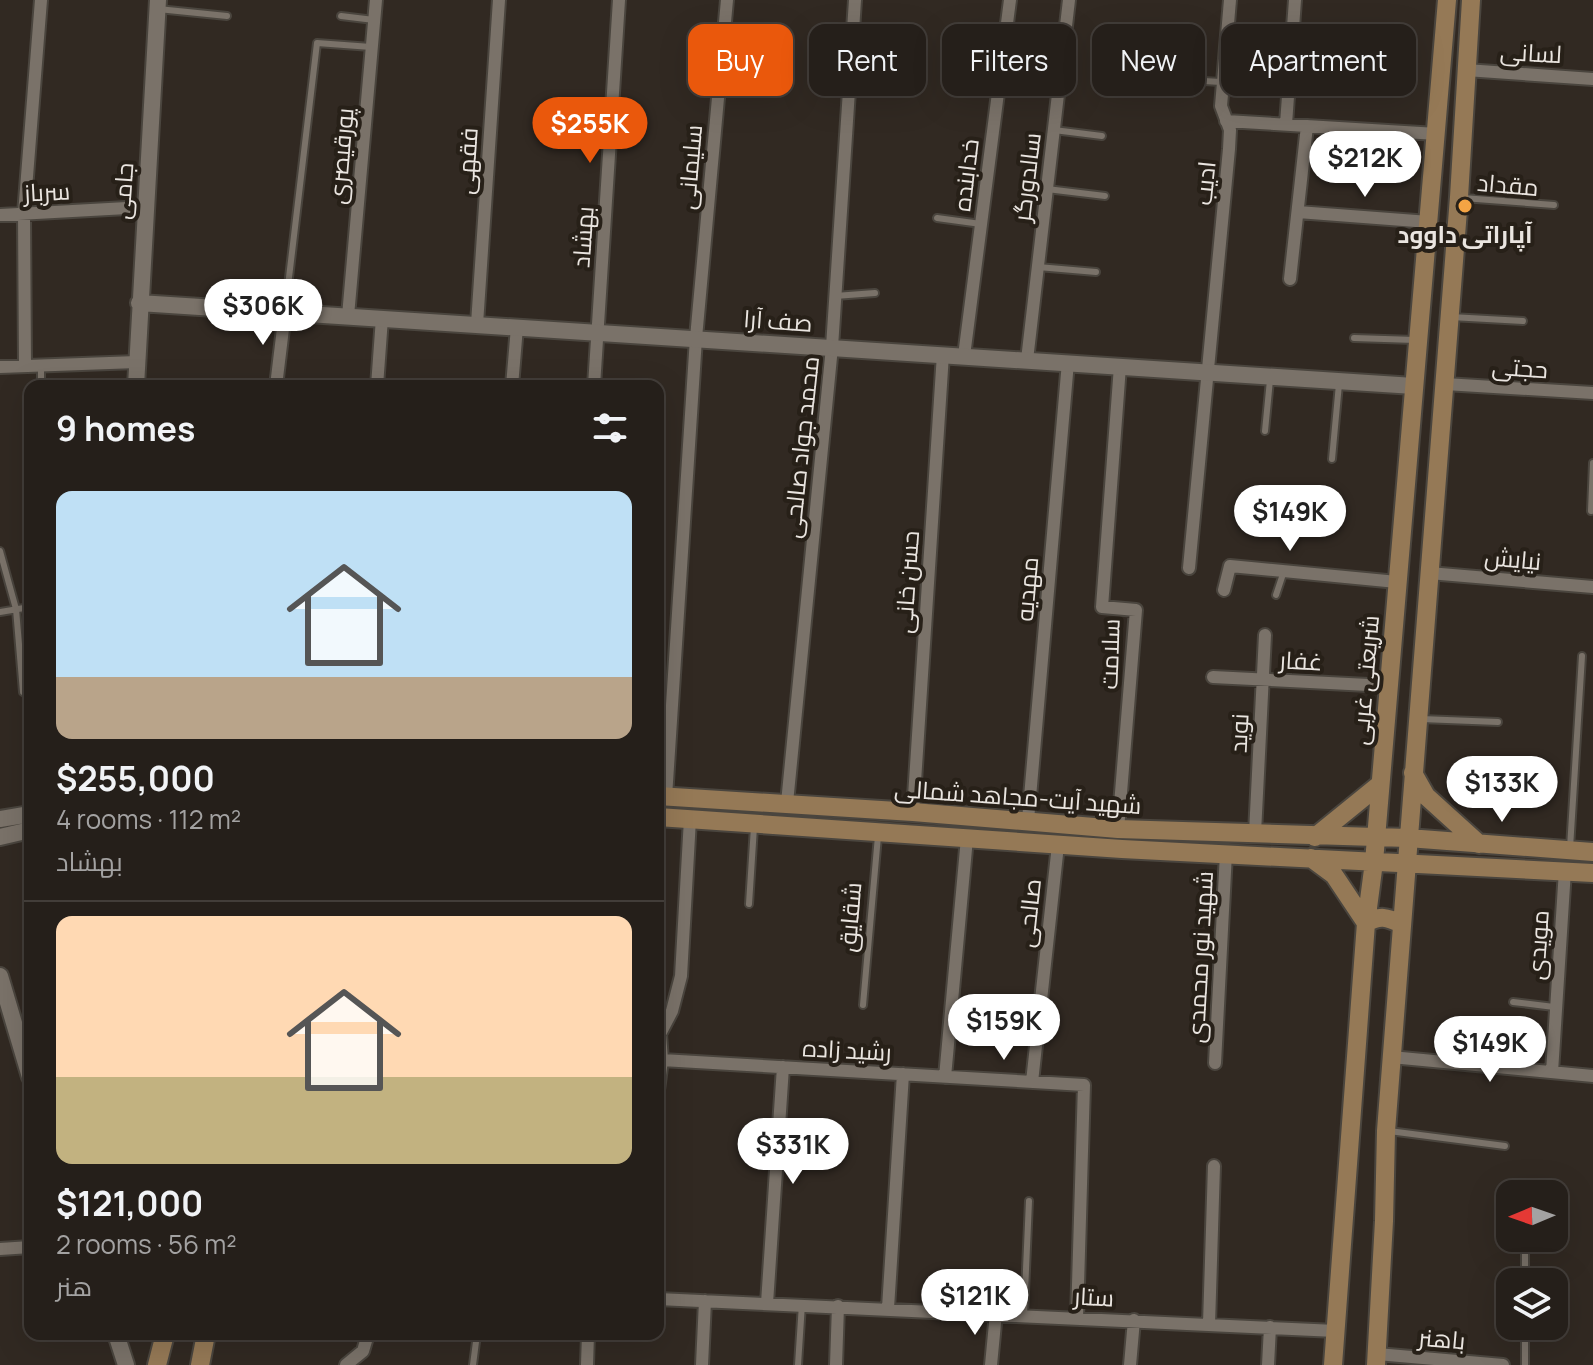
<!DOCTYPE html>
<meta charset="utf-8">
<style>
:root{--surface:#251f1a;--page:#312c27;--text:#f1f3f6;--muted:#a3a2a2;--line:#423d39;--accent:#ea580c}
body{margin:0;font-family:Manrope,Cairo,sans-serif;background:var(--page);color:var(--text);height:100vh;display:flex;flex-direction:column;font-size:30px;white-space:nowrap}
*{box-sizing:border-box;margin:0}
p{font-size:26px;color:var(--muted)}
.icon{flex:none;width:44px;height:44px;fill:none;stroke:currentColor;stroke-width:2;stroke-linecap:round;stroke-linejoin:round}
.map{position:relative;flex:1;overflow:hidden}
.sheet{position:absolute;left:24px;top:380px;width:640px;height:960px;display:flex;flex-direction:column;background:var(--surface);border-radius:16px;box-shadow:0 8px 32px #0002,0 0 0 2px var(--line)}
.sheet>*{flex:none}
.banner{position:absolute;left:688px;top:24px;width:760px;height:72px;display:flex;gap:16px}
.needle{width:52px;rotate:268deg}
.buttons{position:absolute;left:1496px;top:1180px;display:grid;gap:16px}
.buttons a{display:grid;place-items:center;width:72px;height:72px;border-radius:16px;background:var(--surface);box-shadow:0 8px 32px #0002,0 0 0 2px var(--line);font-size:40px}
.price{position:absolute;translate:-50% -68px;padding:0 18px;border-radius:28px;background:#fff;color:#222;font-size:26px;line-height:52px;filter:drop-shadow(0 2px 4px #0008)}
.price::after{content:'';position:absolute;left:50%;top:48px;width:24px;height:18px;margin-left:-12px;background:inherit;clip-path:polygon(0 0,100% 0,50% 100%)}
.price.current{background:var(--accent);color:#fff}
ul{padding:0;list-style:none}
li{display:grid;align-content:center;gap:16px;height:424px;padding:0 32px}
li+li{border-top:2px solid var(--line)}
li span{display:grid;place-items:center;height:248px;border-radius:16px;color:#555}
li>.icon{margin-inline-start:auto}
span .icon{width:144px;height:144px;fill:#fffc;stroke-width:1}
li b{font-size:34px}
h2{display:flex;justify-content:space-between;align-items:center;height:96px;padding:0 32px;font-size:34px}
.chip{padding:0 28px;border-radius:16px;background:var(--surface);box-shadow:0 8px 32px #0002,0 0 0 2px var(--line);font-size:28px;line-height:72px}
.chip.current{background:var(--accent);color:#fff}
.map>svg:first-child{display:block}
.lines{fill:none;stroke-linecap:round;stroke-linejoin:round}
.service-casing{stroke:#4a453e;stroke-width:10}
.minor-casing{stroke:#4a453e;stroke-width:16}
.tertiary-casing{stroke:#4a453e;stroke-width:20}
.secondary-casing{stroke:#4a453e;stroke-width:22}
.service{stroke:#7a7269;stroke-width:6}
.minor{stroke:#7a7269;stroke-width:12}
.tertiary{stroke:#7a7269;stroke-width:16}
.secondary{stroke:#957956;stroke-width:18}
.poi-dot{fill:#f4a444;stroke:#272018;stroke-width:3}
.labels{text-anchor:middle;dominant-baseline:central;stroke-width:8;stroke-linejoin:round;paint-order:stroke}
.street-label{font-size:24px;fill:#eae5e0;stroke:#272018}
.poi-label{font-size:24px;font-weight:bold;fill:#eae5e0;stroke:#272018}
</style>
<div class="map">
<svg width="1593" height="1365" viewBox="0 0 1593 1365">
<rect width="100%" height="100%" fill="#312922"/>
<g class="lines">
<defs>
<path id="service" d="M158,9L227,16
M341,16L374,20
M1169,79L1221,82
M1054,130L1102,136
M1047,189L1105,196
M1463,198L1554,205
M937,218L981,224
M1038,267L1096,272
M835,296L875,293
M285,311L317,43L371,47
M1451,317L1523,321
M1354,338L1415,340
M41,366V386
M1265,431L1270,380
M1332,459L1339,384
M1591,511L1593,463
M0,551L16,609L23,692
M1276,595L1284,571
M0,612L30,607
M1421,719L1498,722
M1570,848L1582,656
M749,904L754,827
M1513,1002L1554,1007
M863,1005L878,836
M1389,1131L1505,1146
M1525,1282V1238
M1024,1315L1029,1201
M473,1365L477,1334
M798,1365L802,1304
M1525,1365V1326"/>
<path id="minor" d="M1466,70L1593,79
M1226,121L1437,134
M1286,124L1295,0
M1298,212L1429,222
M0,215L145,207
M1290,279L1307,126
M348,316L376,0
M477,324L499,0
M964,356L1010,0
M1027,360L1069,0
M25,366L24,214L41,0
M0,367L137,362
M1445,384L1593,393
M276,386L285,312
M377,386L382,318
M512,386L517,327
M594,386L619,0
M1189,568L1229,149L1230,130L1221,106L1230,0
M1429,573L1593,587
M1224,590L1230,566L1397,582
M1213,677L1388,686
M666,797L696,338L727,0
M787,803L832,347L855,0
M913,812L943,354
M1028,820L1068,362
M1118,829L1136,610L1102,607L1120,366
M1255,833L1265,635
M1391,1057L1593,1076
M662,1060L1084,1085L1077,1318
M1215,1063L1226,853
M1552,1072L1565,870
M945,1077L967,838
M1032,1082L1058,845
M658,1090L662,1060L660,1034L672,1011L681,976L690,819
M0,1249L30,1247
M658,1299L1336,1331
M767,1303L783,1067
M888,1308L903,1074
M1209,1324L1214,1166
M1377,1354L1503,1365
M346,1365L363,1351L368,1334
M587,1365L588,1334
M702,1365L705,1301
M836,1365L838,1306
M991,1365L996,1313
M1130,1365L1134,1320
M1268,1365L1270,1327"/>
<path id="tertiary" d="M139,303L1414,386
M136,386L158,0
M0,819L30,814
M0,837L30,830
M0,976L30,1077
M116,1334L126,1365"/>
<path id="secondary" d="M1413,773L1426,796L1479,844
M658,796L913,812L1118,829L1408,838L1593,852
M658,817L1122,849L1593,873
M1315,837L1379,785
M1311,858L1334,875L1366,923C1380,915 1387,917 1401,924
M157,1365L165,1334
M200,1365L206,1334
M1333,1365L1366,923L1374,862L1447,0
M1376,1365L1384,1221L1386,1131L1459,197L1471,0"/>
</defs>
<use href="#service" class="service-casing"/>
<use href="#minor" class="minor-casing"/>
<use href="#tertiary" class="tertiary-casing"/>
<use href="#secondary" class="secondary-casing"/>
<use href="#service" class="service"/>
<use href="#minor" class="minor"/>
<use href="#tertiary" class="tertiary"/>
<use href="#secondary" class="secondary"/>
</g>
<circle class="poi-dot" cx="1465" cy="206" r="8"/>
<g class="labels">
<g class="street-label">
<text transform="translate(1531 52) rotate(3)">لسانی</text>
<text transform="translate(340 156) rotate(-85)">پورقیصری</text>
<text transform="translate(466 161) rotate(-86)">فقهی</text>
<text transform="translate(689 167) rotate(-85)">سلیمانی</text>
<text transform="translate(965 175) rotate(-83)">خدابنده</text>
<text transform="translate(1026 177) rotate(-83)">سالدورگر</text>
<text transform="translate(1204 183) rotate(-84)">ادیب</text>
<text transform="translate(1508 184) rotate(5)">مقداد</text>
<text transform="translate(47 191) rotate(-3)">سرباز</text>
<text transform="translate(122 191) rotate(-86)">جامی</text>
<text transform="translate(582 237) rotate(-86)">بهشاد</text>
<text transform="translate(778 320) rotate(4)">صف آرا</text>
<text transform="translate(1520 367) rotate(4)">حجتی</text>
<text transform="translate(800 447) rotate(-84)">محمد جواد صالحی</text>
<text transform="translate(1513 558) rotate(5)">نیایش</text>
<text transform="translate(906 582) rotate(-86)">حسن خانی</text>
<text transform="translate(1026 589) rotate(-85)">مهدیه</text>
<text transform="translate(1109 654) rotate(-88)">سلامت</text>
<text transform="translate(1301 660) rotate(3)">غفار</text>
<text transform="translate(1364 680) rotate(-85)">شریعتی غربی</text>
<text transform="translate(1238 733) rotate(-87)">نوید</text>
<text transform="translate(1018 796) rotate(4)">شهید آیت-مجاهد شمالی</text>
<text transform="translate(1028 913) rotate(-84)">صالحی</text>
<text transform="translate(849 917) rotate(-85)">شقایق</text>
<text transform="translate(1537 945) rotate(-86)">مویدی</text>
<text transform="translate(1199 957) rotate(-87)">شهید نور محمدی</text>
<text transform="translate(847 1049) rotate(3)">رشید زاده</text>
<text transform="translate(1094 1296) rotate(3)">ستار</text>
<text transform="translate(1442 1338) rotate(5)">باهنر</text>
</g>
<g class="poi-label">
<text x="1465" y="233">آپاراتی داوود</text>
</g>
</g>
</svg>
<div class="buttons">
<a><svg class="needle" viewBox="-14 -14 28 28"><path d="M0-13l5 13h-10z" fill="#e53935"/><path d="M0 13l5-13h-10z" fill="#a3a2a2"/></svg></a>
<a><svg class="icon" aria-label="layers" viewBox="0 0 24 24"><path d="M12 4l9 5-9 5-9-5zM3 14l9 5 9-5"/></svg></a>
</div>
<b class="price current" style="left:590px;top:165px">$255K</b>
<b class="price" style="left:1365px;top:199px">$212K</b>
<b class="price" style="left:263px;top:347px">$306K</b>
<b class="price" style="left:1290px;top:553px">$149K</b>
<b class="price" style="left:1502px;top:824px">$133K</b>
<b class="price" style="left:1004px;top:1062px">$159K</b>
<b class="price" style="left:1490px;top:1084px">$149K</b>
<b class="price" style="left:793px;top:1186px">$331K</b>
<b class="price" style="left:975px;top:1337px">$121K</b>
<div class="banner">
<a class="chip current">Buy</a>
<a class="chip">Rent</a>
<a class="chip">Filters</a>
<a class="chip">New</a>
<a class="chip">Apartment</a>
</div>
<section class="sheet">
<h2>9 homes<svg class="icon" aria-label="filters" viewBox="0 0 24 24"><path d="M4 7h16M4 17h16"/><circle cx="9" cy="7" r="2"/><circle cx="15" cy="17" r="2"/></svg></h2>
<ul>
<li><span style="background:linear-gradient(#bfe0f5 75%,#b9a48a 0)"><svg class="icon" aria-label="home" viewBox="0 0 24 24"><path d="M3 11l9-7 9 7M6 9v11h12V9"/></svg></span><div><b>$255,000</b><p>4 rooms · 112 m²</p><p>بهشاد</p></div></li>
<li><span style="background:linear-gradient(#ffd9b3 65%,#c2b280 0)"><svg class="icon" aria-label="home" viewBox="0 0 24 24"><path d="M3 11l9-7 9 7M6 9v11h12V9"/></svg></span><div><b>$121,000</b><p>2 rooms · 56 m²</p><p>هنر</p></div></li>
</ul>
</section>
</div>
